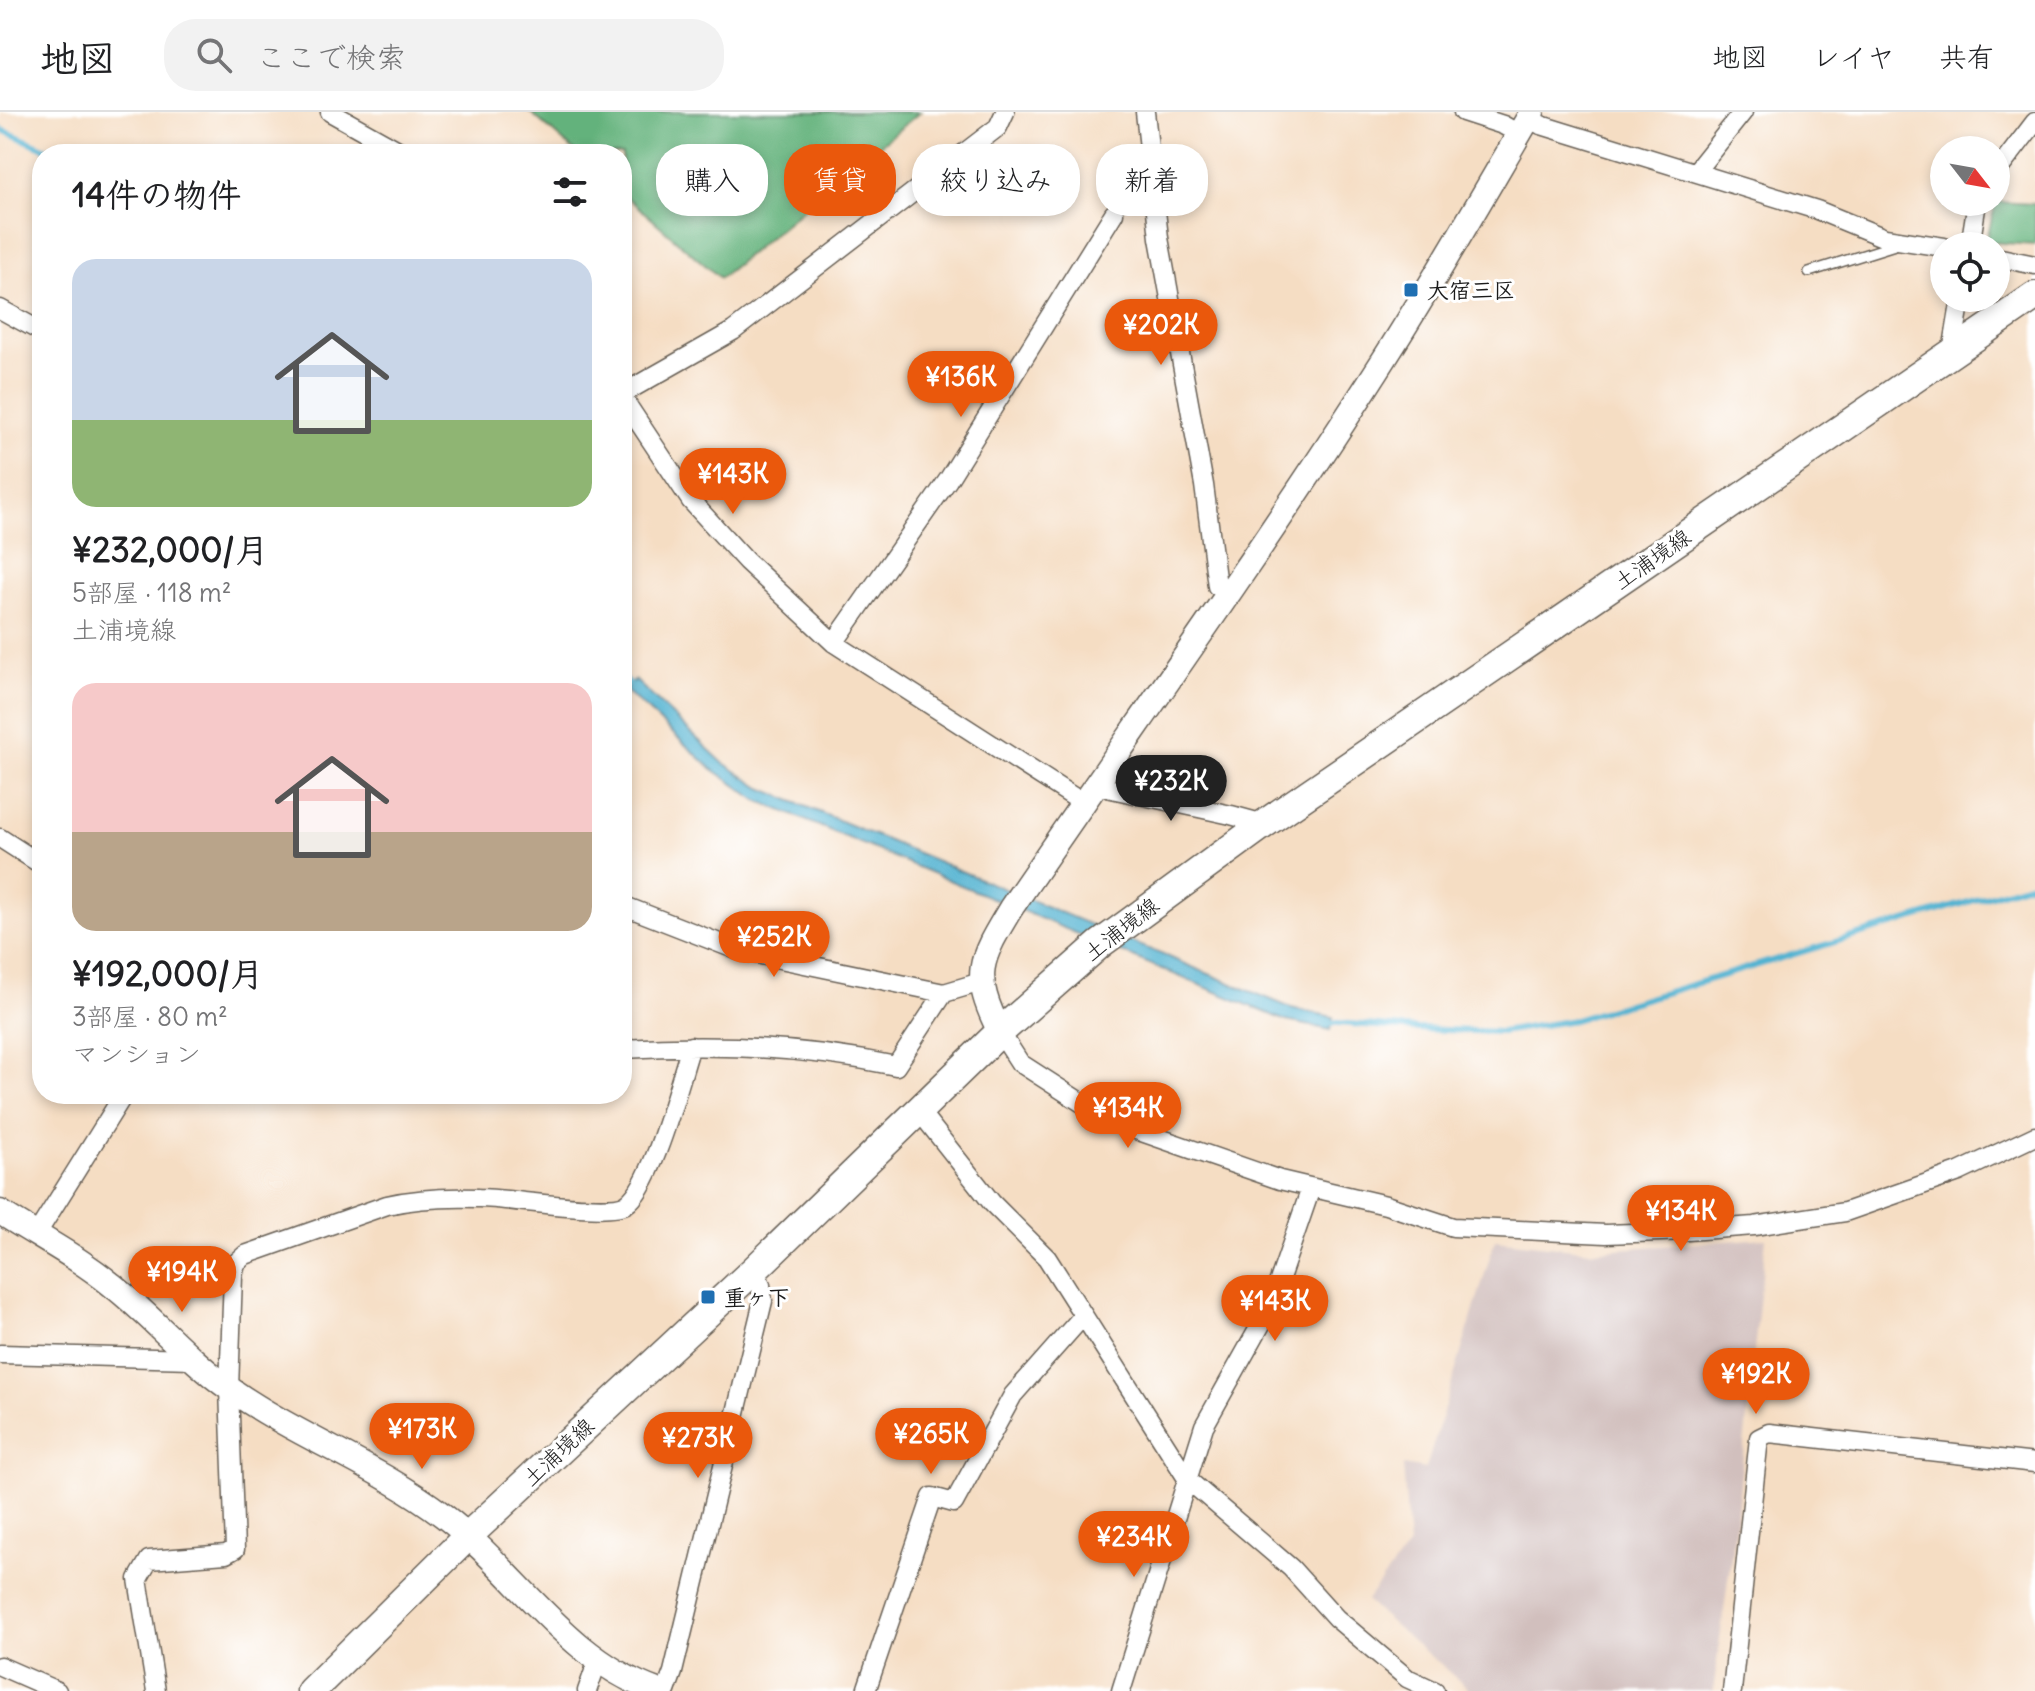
<!DOCTYPE html>
<html lang="ja">
<meta charset="utf-8">
<style>
:root{--surface:#fff;--page:#f2f2f2;--text:#202124;--muted:#757577;--line:#e0e0e0;--accent:#ea580c}
body{margin:0;font-family:Delius,"Klee One",sans-serif;background:var(--page);color:var(--text);height:100vh;display:flex;flex-direction:column;font-size:30px;white-space:nowrap}
*{box-sizing:border-box;margin:0}
p{font-size:26px;color:var(--muted)}
.icon{flex:none;width:44px;height:44px;fill:none;stroke:currentColor;stroke-width:2;stroke-linecap:round;stroke-linejoin:round}
.map{position:relative;flex:1;overflow:hidden}
.details{position:absolute;left:32px;top:32px;width:600px;height:960px;display:flex;flex-direction:column;background:var(--surface);border-radius:32px;box-shadow:0 4px 12px #0003}
.details>*{flex:none}
.hud{position:absolute;left:656px;top:32px;width:760px;height:72px;display:flex;gap:16px}
.needle{width:52px;rotate:121deg}
.fabs{position:absolute;left:1930px;top:24px;display:grid;gap:16px}
.fabs a{display:grid;place-items:center;width:80px;height:80px;border-radius:50%;background:var(--surface);box-shadow:0 4px 12px #0003;font-size:40px}
.price{position:absolute;translate:-50% -68px;padding:0 18px;border-radius:28px;background:var(--accent);color:#fff;font-size:26px;line-height:52px;filter:drop-shadow(0 2px 4px #0008)}
.price::after{content:'';position:absolute;left:50%;top:48px;width:24px;height:18px;margin-left:-12px;background:inherit;clip-path:polygon(0 0,100% 0,50% 100%)}
.price.active{background:#222;color:#fff}
ul{padding:0;list-style:none}
li{display:grid;align-content:center;gap:16px;height:424px;padding:0 40px}
li span{display:grid;place-items:center;height:248px;border-radius:24px;color:#555}
li>.icon{margin-inline-start:auto}
span .icon{width:144px;height:144px;fill:#fffc;stroke-width:1}
li b{font-size:34px}
h2{display:flex;justify-content:space-between;align-items:center;height:96px;padding:0 40px;font-size:34px}
.pill{padding:0 28px;border-radius:32px;background:var(--surface);box-shadow:0 4px 12px #0003;font-size:28px;line-height:72px}
.pill.active{background:var(--accent);color:#fff}
header{display:flex;align-items:center;gap:48px;box-sizing:border-box;height:112px;padding:0 40px;background:var(--surface);border-bottom:2px solid var(--line)}
header strong{font-size:38px}
nav{display:flex;gap:44px;margin-inline-start:auto;font-size:28px}
.search{width:560px;height:72px;background:var(--page);display:flex;align-items:center;gap:20px;box-sizing:border-box;padding:0 28px;border-radius:32px;color:var(--muted);font-size:30px}
.map>svg:first-child{display:block}
.industrial{fill:#d1bfbd}
.forest{fill:#63b27c;stroke:#40674c;stroke-width:2}
.water{fill:#52b3d1;stroke:#376876;stroke-width:2}
.lines{fill:none;stroke-linecap:round;stroke-linejoin:round}
.stream{stroke:#52b3d1;stroke-width:6}
.lane-casing{stroke:#686056;stroke-width:12}
.street-casing{stroke:#686056;stroke-width:21}
.secondary-casing{stroke:#686056;stroke-width:27}
.primary-casing{stroke:#686056;stroke-width:31}
.lane{stroke:#fff;stroke-width:9}
.street{stroke:#fff;stroke-width:18}
.secondary{stroke:#fff;stroke-width:24}
.primary{stroke:#fff;stroke-width:28}
.poi-dot{fill:#1f6fb2;stroke:#fff;stroke-width:3}
.labels{text-anchor:middle;dominant-baseline:central;stroke-width:6;stroke-linejoin:round;paint-order:stroke}
.poi-label{font-size:22px;font-weight:bold;fill:#1c1c1c;stroke:#fff;text-anchor:start}
.street-label{font-size:22px;fill:#1c1c1c;stroke:#fff}
</style>
<header>
<strong>地図</strong>
<div class="search"><svg class="icon" aria-label="search" viewBox="0 0 24 24"><circle cx="10" cy="10" r="6"/><path d="M15 15l6 6"/></svg>ここで検索</div>
<nav><a>地図</a><a>レイヤ</a><a>共有</a></nav>
</header>
<div class="map">
<svg width="2035" height="1579" viewBox="0 0 2035 1579">
<rect width="100%" height="100%" fill="#fff"/>
<filter id="ink" filterUnits="userSpaceOnUse"><feTurbulence type="fractalNoise" baseFrequency=".0125" numOctaves="2"/><feDisplacementMap in="SourceGraphic" scale="16" xChannelSelector="R" yChannelSelector="G"/><feConvolveMatrix kernelMatrix="1 2 1 2 8 2 1 2 1" color-interpolation-filters="sRGB"/></filter>
<filter id="wash" filterUnits="userSpaceOnUse"><feTurbulence type="fractalNoise" baseFrequency=".006" numOctaves="4" result="noise"/><feDisplacementMap in="SourceGraphic" scale="32" xChannelSelector="R" yChannelSelector="G"/><feGaussianBlur stdDeviation="1.8" result="paint"/><feColorMatrix in="noise" values="0 0 0 0 0 0 0 0 0 0 0 0 0 0 0 0 0 1.4 0 .05"/><feComposite in="paint" operator="in"/></filter>
<g filter="url(#wash)">
<rect width="100%" height="100%" fill="#f5ddc3"/>
<path class="industrial" d="M1766,1126L1736,1409L1713,1579H1471L1366,1489L1409,1433L1403,1353L1426,1357L1495,1128L1591,1139Z"/>
<path class="forest" d="M530,0H920L720,166L622,81V42H578Z
M1996,90L2035,92V133L1986,130Z"/>
<path class="water" d="M635,568L722,650L761,676L1291,896L1333,905L1331,918L1286,909L757,688L711,656L625,578Z"/>
<g class="lines">
<path class="stream" d="M0,17L58,42
M622,565L634,576
M1324,910L1417,917L1501,920L1574,908L2035,770"/>
</g>
</g>
<g filter="url(#ink)">
<g class="lines">
<defs>
<path id="lane" d="M1809,160L1898,132"/>
<path id="street" d="M330,0L405,42
M1145,0L1159,126L1204,373L1217,474L1228,481
M1463,0L1503,13L1519,22
M1528,6L1541,13L1817,98L1885,126L1944,135
M1696,59L1743,0
M1996,61L2035,10
M1970,134L1977,90
M1996,145L2035,153
M0,197L42,220
M1952,240L1961,186
M622,282L733,219L998,15L1005,0
M622,285L691,389L746,449L834,531L1083,691
M834,531L948,368L1114,101
M1097,670L1107,676L1231,703L1264,712
M0,726L42,753
M622,793L737,838L944,881L981,870
M1000,920L1020,951L1110,1009L1280,1068L1386,1093L1453,1115L1606,1122L1688,1119L1754,1114L1845,1100L1959,1060L2035,1024
M622,937C713,931 807,935 896,954L944,881
M920,1000L992,1091L1047,1146L1188,1368L1291,1456L1336,1506L1407,1566L1435,1579
M36,1123L124,982
M0,1242L193,1247
M0,1554L57,1579
M156,1579L138,1467L149,1448L226,1442L235,1437L229,1277L233,1163L236,1151L245,1143L387,1093C417,1086 448,1085 479,1086C507,1086 607,1103 626,1092C653,1075 680,967 691,934
M587,1579L598,1548
M666,1579L673,1560L763,1189L761,1173L755,1157
M866,1579L932,1385L954,1391L1013,1283L1083,1204
M1121,1579L1204,1314L1269,1198L1311,1076
M1732,1579L1759,1326L1769,1321L2035,1351"/>
<path id="secondary" d="M1000,920C971,862 979,849 1011,796C1133,617 1260,442 1376,260C1431,175 1481,87 1532,0
M0,1100C37,1124 78,1145 112,1173C153,1205 187,1247 230,1277C298,1325 377,1353 444,1404C517,1460 566,1547 657,1579"/>
<path id="primary" d="M311,1579L468,1424L755,1157L1000,920L1100,832L1264,712L2035,184"/>
</defs>
<use href="#lane" class="lane-casing"/>
<use href="#street" class="street-casing"/>
<use href="#secondary" class="secondary-casing"/>
<use href="#primary" class="primary-casing"/>
<use href="#lane" class="lane"/>
<use href="#street" class="street"/>
<use href="#secondary" class="secondary"/>
<use href="#primary" class="primary"/>
</g>
</g>
<g class="poi-dot">
<rect x="1403" y="170" width="16" height="16" rx="4"/>
<rect x="700" y="1177" width="16" height="16" rx="4"/>
</g>
<g class="labels">
<g class="poi-label">
<text x="1427" y="178">大宿三区</text>
<text x="724" y="1185">重ヶ下</text>
</g>
<g class="street-label">
<text transform="translate(1652 447) rotate(-35)">土浦境線</text>
<text transform="translate(1121 817) rotate(-38)">土浦境線</text>
<text transform="translate(558 1340) rotate(-43)">土浦境線</text>
</g>
</g>
</svg>
<div class="fabs">
<a><svg class="needle" viewBox="-14 -14 28 28"><path d="M0-13l5 13h-10z" fill="#e53935"/><path d="M0 13l5-13h-10z" fill="#757577"/></svg></a>
<a><svg class="icon" aria-label="locate" viewBox="0 0 24 24"><circle cx="12" cy="12" r="6"/><path d="M12 2v4M12 18v4M2 12h4M18 12h4"/></svg></a>
</div>
<b class="price" style="left:1161px;top:255px">¥202K</b>
<b class="price" style="left:961px;top:307px">¥136K</b>
<b class="price" style="left:733px;top:404px">¥143K</b>
<b class="price active" style="left:1171px;top:711px">¥232K</b>
<b class="price" style="left:774px;top:867px">¥252K</b>
<b class="price" style="left:1128px;top:1038px">¥134K</b>
<b class="price" style="left:1681px;top:1141px">¥134K</b>
<b class="price" style="left:182px;top:1202px">¥194K</b>
<b class="price" style="left:1275px;top:1231px">¥143K</b>
<b class="price" style="left:1756px;top:1304px">¥192K</b>
<b class="price" style="left:422px;top:1359px">¥173K</b>
<b class="price" style="left:931px;top:1364px">¥265K</b>
<b class="price" style="left:698px;top:1368px">¥273K</b>
<b class="price" style="left:1134px;top:1467px">¥234K</b>
<div class="hud">
<a class="pill">購入</a>
<a class="pill active">賃貸</a>
<a class="pill">絞り込み</a>
<a class="pill">新着</a>
</div>
<section class="details">
<h2>14件の物件<svg class="icon" aria-label="filters" viewBox="0 0 24 24"><path d="M4 7h16M4 17h16"/><circle cx="9" cy="7" r="2"/><circle cx="15" cy="17" r="2"/></svg></h2>
<ul>
<li><span style="background:linear-gradient(#c9d6e8 65%,#8fb573 0)"><svg class="icon" aria-label="home" viewBox="0 0 24 24"><path d="M3 11l9-7 9 7M6 9v11h12V9"/></svg></span><div><b>¥232,000/月</b><p>5部屋 · 118 m²</p><p>土浦境線</p></div></li>
<li><span style="background:linear-gradient(#f6c9c9 60%,#b9a48a 0)"><svg class="icon" aria-label="home" viewBox="0 0 24 24"><path d="M3 11l9-7 9 7M6 9v11h12V9"/></svg></span><div><b>¥192,000/月</b><p>3部屋 · 80 m²</p><p>マンション</p></div></li>
</ul>
</section>
</div>
